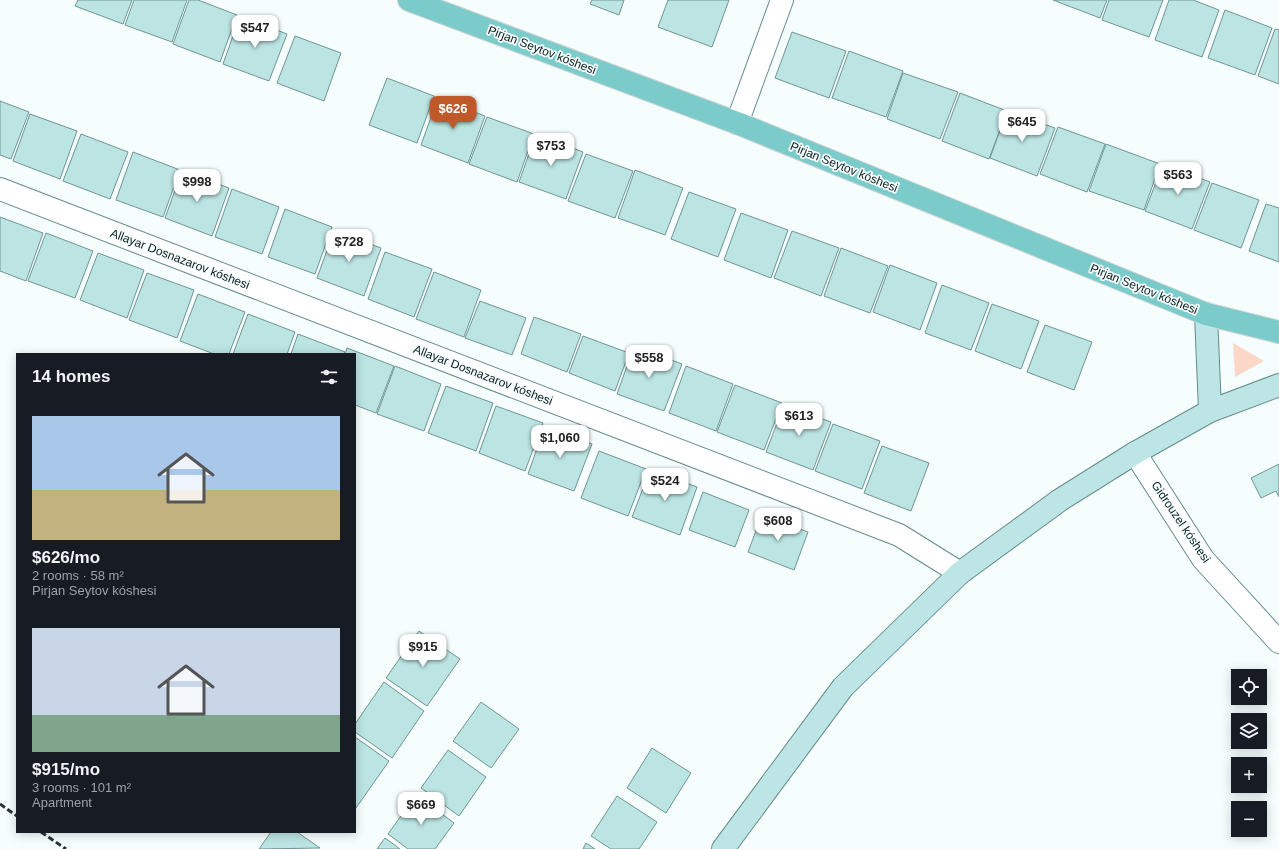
<!DOCTYPE html>
<meta charset="utf-8">
<style>
:root{--surface:#171b24;--page:#20242c;--text:#f1f3f6;--muted:#9ea1a6;--accent:#bf592a}
body{margin:0;font-family:Arial,sans-serif;background:var(--page);color:var(--text);height:100vh;display:flex;flex-direction:column;font-size:15px;white-space:nowrap}
*{box-sizing:border-box;margin:0}
p{font-size:13px;color:var(--muted)}
.icon{flex:none;width:22px;height:22px;fill:none;stroke:currentColor;stroke-width:2;stroke-linecap:round;stroke-linejoin:round}
.map{position:relative;flex:1;overflow:hidden}
.side{position:absolute;left:16px;top:353px;width:340px;height:480px;display:flex;flex-direction:column;background:var(--surface);border-radius:0px;box-shadow:0 2px 10px #0003}
.side>*{flex:none}
.buttons{position:absolute;left:1231px;top:669px;display:grid;gap:8px}
.buttons a{display:grid;place-items:center;width:36px;height:36px;border-radius:0px;background:var(--surface);box-shadow:0 2px 10px #0003;font-size:20px}
.price{position:absolute;translate:-50% -34px;padding:0 9px;border-radius:8px;background:#fff;color:#222;font-size:13px;line-height:26px;filter:drop-shadow(0 1px 2px #0008)}
.price::after{content:'';position:absolute;left:50%;top:24px;width:12px;height:9px;margin-left:-6px;background:inherit;clip-path:polygon(0 0,100% 0,50% 100%)}
.price.active{background:var(--accent);color:#fff}
ul{padding:0;list-style:none}
li{display:grid;align-content:center;gap:8px;height:212px;padding:0 16px}
li span{display:grid;place-items:center;height:124px;border-radius:0px;color:#555}
li>.icon{margin-inline-start:auto}
span .icon{width:72px;height:72px;fill:#fffc;stroke-width:1}
li b{font-size:17px}
h2{display:flex;justify-content:space-between;align-items:center;height:48px;padding:0 16px;font-size:17px}
.map>svg:first-child{display:block}
.green{fill:#fcd7c8}
.building{fill:#bbe4e3;stroke:#6f9695}
.lines{fill:none;stroke-linecap:round;stroke-linejoin:round}
.street-casing{stroke:#658c8b;stroke-width:24}
.secondary-casing{stroke:#658c8b;stroke-width:24}
.primary-casing{stroke:#d3d6d6;stroke-width:24}
.street{stroke:#fff;stroke-width:22}
.secondary{stroke:#bde5e5;stroke-width:22}
.primary{stroke:#7bcbcb;stroke-width:22}
.rail{stroke:#273636;stroke-width:3;stroke-dasharray:6 3;stroke-linecap:butt}
.labels{text-anchor:middle;dominant-baseline:central;stroke-width:3.5;stroke-linejoin:round;paint-order:stroke}
.street-label{font-size:12px;fill:#0d1d1d;stroke:#f5fdfd}
</style>
<div class="map">
<svg width="1279" height="849" viewBox="0 0 1279 849">
<rect width="100%" height="100%" fill="#f5fdfd"/>
<path class="green" d="M1233,343L1264,361L1235,377Z"/>
<path class="building" d="M78,0H132L123,24L75,6Z
M134,0H187L172,42L125,25Z
M189,0H198L237,15L220,62L173,44Z
M592,0H624L619,15L590,4Z
M668,0H729L712,47L658,27Z
M1053,0H1107L1100,18Z
M1109,0H1163L1149,37L1102,20Z
M1169,0H1193L1219,10L1202,57L1155,40Z
M1225,10L1272,28L1255,75L1208,58Z
M240,16L287,34L269,81L223,64Z
M1275,29L1279,30V84L1258,76Z
M792,32L846,51L829,98L775,78Z
M295,36L341,53L324,101L277,83Z
M849,51L903,71L886,117L832,98Z
M903,73L958,92L940,139L887,119Z
M387,78L434,96L417,143L369,125Z
M960,93L1007,111L989,159L942,141Z
M438,98L485,116L468,163L421,145Z
M0,101L29,112L11,159L0,155Z
M1007,111L1055,128L1037,176L990,158Z
M30,114L77,131L60,179L13,161Z
M487,117L534,134L517,182L469,164Z
M1058,127L1105,144L1087,192L1040,174Z
M81,134L128,152L110,199L63,181Z
M536,134L583,152L566,199L519,182Z
M1106,144L1160,164L1144,210L1089,191Z
M133,152L180,170L163,217L116,200Z
M586,154L633,171L615,218L568,201Z
M1163,164L1210,182L1192,229L1145,211Z
M635,170L683,188L665,235L618,218Z
M182,171L229,188L212,236L165,218Z
M1212,183L1259,200L1241,248L1194,230Z
M232,189L279,207L262,254L215,237Z
M689,192L736,209L718,257L671,239Z
M1266,204L1279,208V262L1249,251Z
M285,209L332,227L315,274L268,257Z
M741,213L788,230L771,278L724,260Z
M0,217L43,233L26,281L0,271Z
M334,231L381,248L364,296L317,278Z
M792,231L839,248L821,296L774,278Z
M46,233L93,251L75,298L28,281Z
M841,248L888,266L870,313L824,296Z
M385,252L432,269L414,317L368,299Z
M98,253L144,270L127,318L80,300Z
M890,265L937,283L920,330L873,312Z
M434,272L481,290L464,337L416,319Z
M147,273L194,290L177,338L129,320Z
M942,285L989,303L971,350L925,333Z
M198,294L245,312L229,354H214L180,341Z
M480,301L526,318L512,355L465,338Z
M992,304L1039,321L1021,369L975,351Z
M248,314L295,332L287,354H233Z
M534,317L581,334L567,372L521,354Z
M1045,325L1092,342L1074,390L1027,372Z
M298,334L345,352L344,354H291Z
M583,336L629,353L615,391L569,373Z
M634,346L682,364L664,411L617,394Z
M347,348L394,366L376,413L355,405V354H345Z
M395,366L441,384L424,431L377,414Z
M686,366L733,384L716,431L669,413Z
M735,385L782,403L764,450L717,432Z
M446,386L493,403L476,451L428,433Z
M784,405L831,422L813,470L766,452Z
M496,406L543,423L525,471L479,453Z
M833,424L880,441L862,489L815,471Z
M545,426L592,444L574,491L528,474Z
M882,446L929,463L911,511L864,493Z
M599,451L646,469L628,516L581,498Z
M1279,464V497L1276,491L1261,498L1251,478Z
M650,470L697,487L680,535L632,517Z
M703,492L749,510L735,547L689,530Z
M762,515L808,532L794,570L748,552Z
M419,631L460,659L427,706L386,678Z
M384,682L424,711L392,758L355,732V724Z
M481,702L519,729L491,768L453,741Z
M355,737L389,761L356,808L355,807Z
M652,748L691,773L666,813L627,788Z
M448,750L486,777L459,816L421,788Z
M416,795L454,823L435,849H408L388,834Z
M617,796L657,822L639,849H611L591,836Z
M271,832H297L320,848L259,849Z
M385,838L400,849H377Z
M586,843L595,849H583Z"/>
<g class="lines">
<defs>
<path id="street" d="M737,123L782,0
M0,189L899,535L960,573
M1135,453L1203,559L1279,642"/>
<path id="secondary" d="M1206,314L1210,411
M723,849L843,687L960,573L1060,500L1135,453L1210,411L1279,385"/>
<path id="primary" d="M409,0L737,123L1206,314L1279,332"/>
</defs>
<use href="#street" class="street-casing"/>
<use href="#secondary" class="secondary-casing"/>
<use href="#primary" class="primary-casing"/>
<use href="#street" class="street"/>
<use href="#secondary" class="secondary"/>
<use href="#primary" class="primary"/>
<path class="rail" d="M0,804L17,816
M41,832L66,849"/>
</g>
<g class="labels">
<g class="street-label">
<text transform="translate(542 50) rotate(21)">Pirjan Seytov kóshesi</text>
<text transform="translate(844 167) rotate(22)">Pirjan Seytov kóshesi</text>
<text transform="translate(180 259) rotate(21)">Allayar Dosnazarov kóshesi</text>
<text transform="translate(1144 289) rotate(22)">Pirjan Seytov kóshesi</text>
<text transform="translate(483 375) rotate(21)">Allayar Dosnazarov kóshesi</text>
<text transform="translate(1181 522) rotate(56)">Gidrouzel kóshesi</text>
</g>
</g>
</svg>
<div class="buttons">
<a><svg class="icon" aria-label="locate" viewBox="0 0 24 24"><circle cx="12" cy="12" r="6"/><path d="M12 2v4M12 18v4M2 12h4M18 12h4"/></svg></a>
<a><svg class="icon" aria-label="layers" viewBox="0 0 24 24"><path d="M12 4l9 5-9 5-9-5zM3 14l9 5 9-5"/></svg></a>
<a>+</a>
<a>−</a>
</div>
<b class="price" style="left:255px;top:49px">$547</b>
<b class="price active" style="left:453px;top:130px">$626</b>
<b class="price" style="left:1022px;top:143px">$645</b>
<b class="price" style="left:551px;top:167px">$753</b>
<b class="price" style="left:1178px;top:196px">$563</b>
<b class="price" style="left:197px;top:203px">$998</b>
<b class="price" style="left:349px;top:263px">$728</b>
<b class="price" style="left:649px;top:379px">$558</b>
<b class="price" style="left:799px;top:437px">$613</b>
<b class="price" style="left:560px;top:459px">$1,060</b>
<b class="price" style="left:665px;top:502px">$524</b>
<b class="price" style="left:778px;top:542px">$608</b>
<b class="price" style="left:423px;top:668px">$915</b>
<b class="price" style="left:421px;top:826px">$669</b>
<section class="side">
<h2>14 homes<svg class="icon" aria-label="filters" viewBox="0 0 24 24"><path d="M4 7h16M4 17h16"/><circle cx="9" cy="7" r="2"/><circle cx="15" cy="17" r="2"/></svg></h2>
<ul>
<li><span style="background:linear-gradient(#a9c7e8 60%,#c2b280 0)"><svg class="icon" aria-label="home" viewBox="0 0 24 24"><path d="M3 11l9-7 9 7M6 9v11h12V9"/></svg></span><div><b>$626/mo</b><p>2 rooms · 58 m²</p><p>Pirjan Seytov kóshesi</p></div></li>
<li><span style="background:linear-gradient(#c9d6e8 70%,#7fa58c 0)"><svg class="icon" aria-label="home" viewBox="0 0 24 24"><path d="M3 11l9-7 9 7M6 9v11h12V9"/></svg></span><div><b>$915/mo</b><p>3 rooms · 101 m²</p><p>Apartment</p></div></li>
</ul>
</section>
</div>
